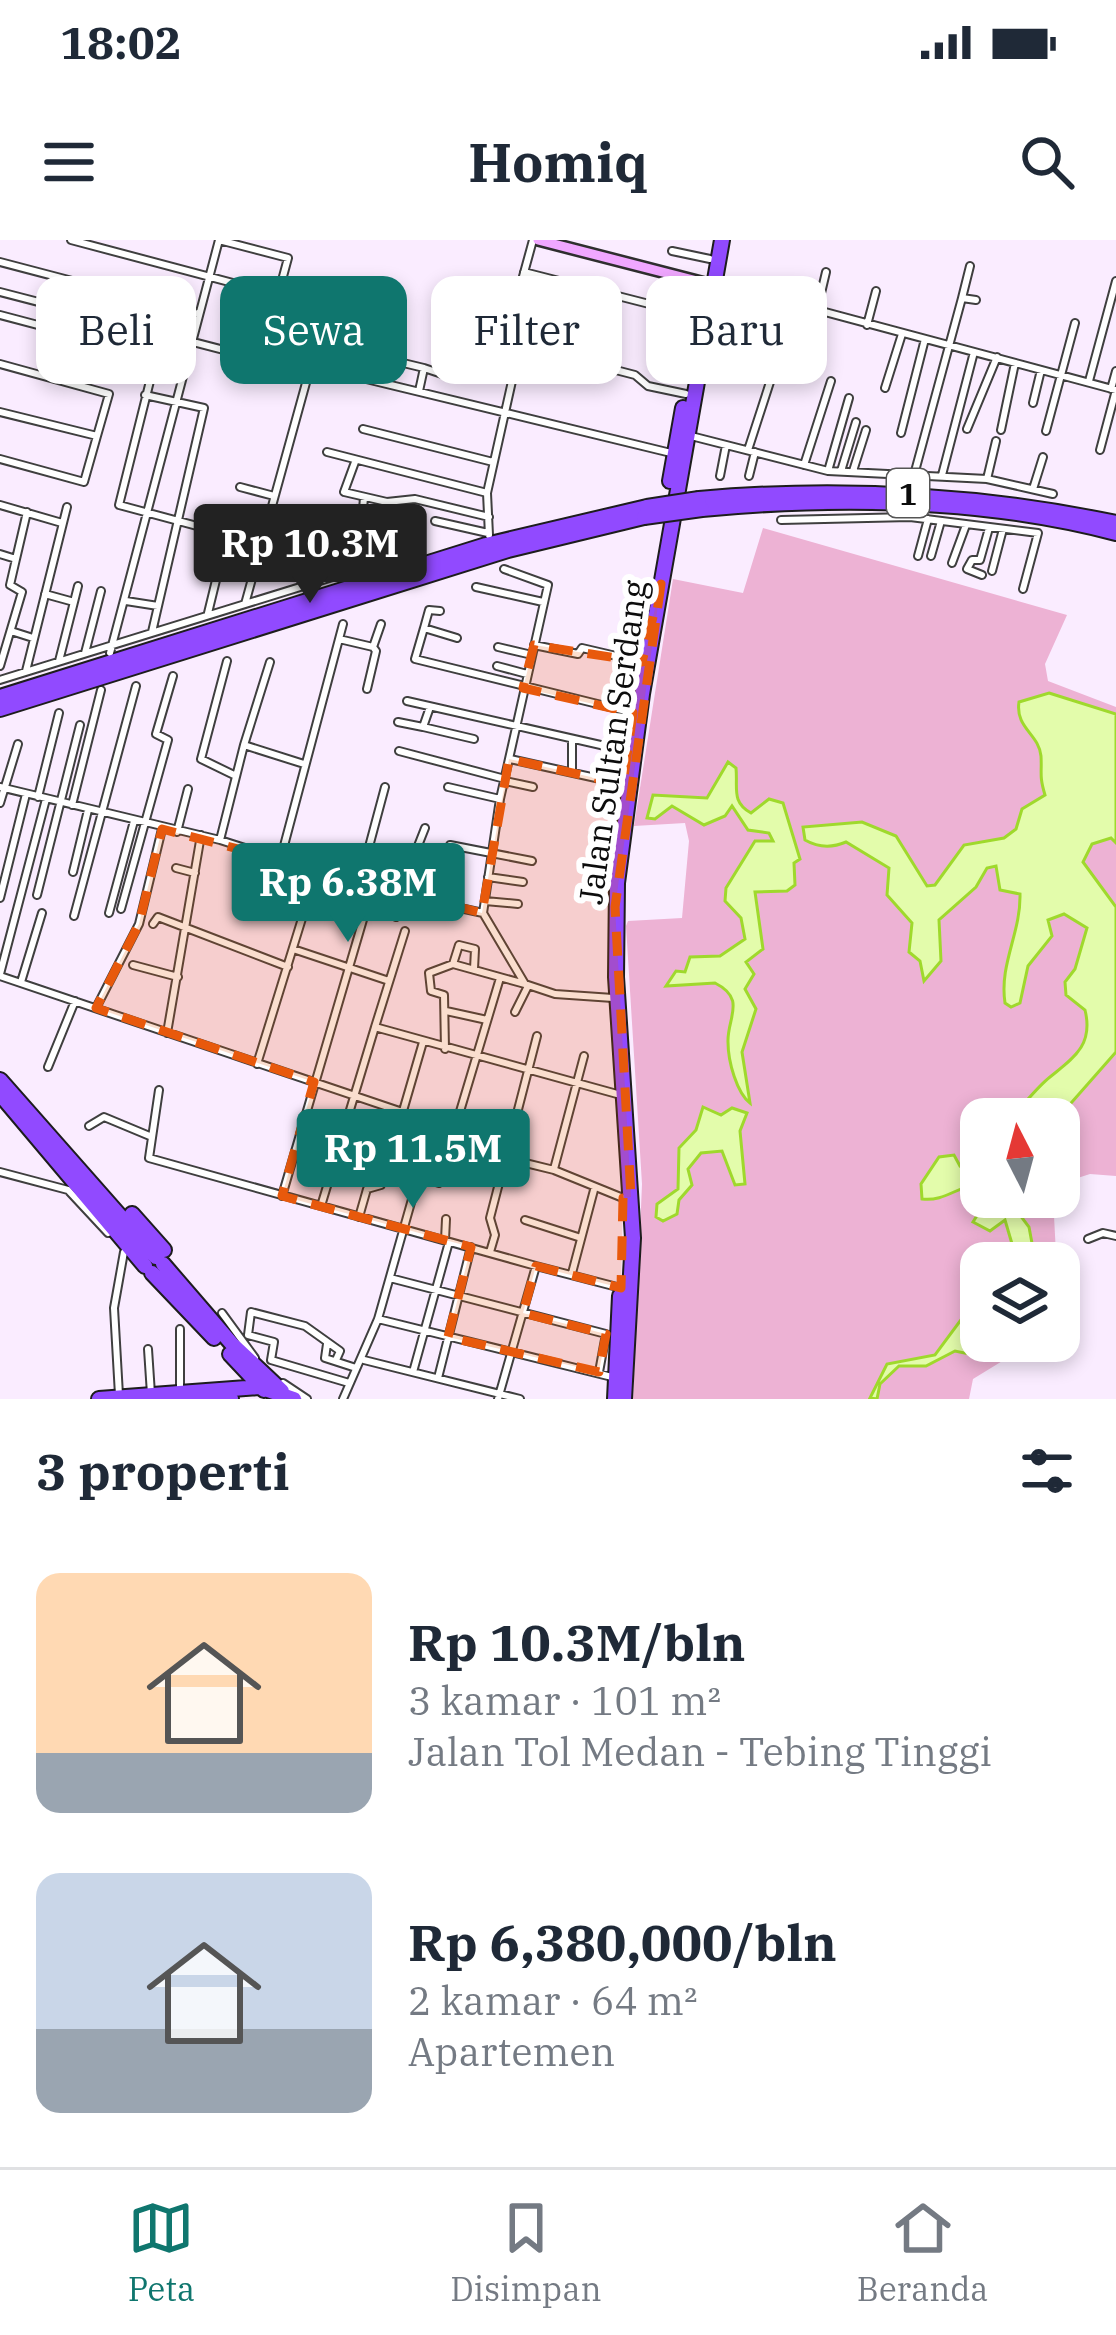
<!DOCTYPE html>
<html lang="id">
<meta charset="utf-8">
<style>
:root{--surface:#fff;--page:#f6f6f7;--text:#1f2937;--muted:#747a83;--line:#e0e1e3;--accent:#0f766e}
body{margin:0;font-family:"IBM Plex Serif",serif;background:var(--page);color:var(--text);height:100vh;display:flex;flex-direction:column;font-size:45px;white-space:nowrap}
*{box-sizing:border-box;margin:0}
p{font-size:39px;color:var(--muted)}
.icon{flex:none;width:66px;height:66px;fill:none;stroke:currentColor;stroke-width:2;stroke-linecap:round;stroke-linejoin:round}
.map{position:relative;height:1159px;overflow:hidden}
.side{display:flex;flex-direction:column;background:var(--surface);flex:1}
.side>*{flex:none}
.guide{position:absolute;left:36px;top:36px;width:1044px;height:108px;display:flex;gap:24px}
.needle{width:78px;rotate:354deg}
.tools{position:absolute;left:960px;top:858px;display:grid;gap:24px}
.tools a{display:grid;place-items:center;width:120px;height:120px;border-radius:24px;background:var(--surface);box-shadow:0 6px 18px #0003;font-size:60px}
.price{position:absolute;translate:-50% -102px;padding:0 27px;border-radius:12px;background:var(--accent);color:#fff;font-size:39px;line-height:78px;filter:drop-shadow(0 3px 6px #0008)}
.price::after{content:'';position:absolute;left:50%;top:72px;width:36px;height:27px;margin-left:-18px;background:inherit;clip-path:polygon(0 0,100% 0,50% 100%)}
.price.on{background:#222;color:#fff}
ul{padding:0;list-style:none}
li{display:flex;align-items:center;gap:36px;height:300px;padding:0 36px}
li span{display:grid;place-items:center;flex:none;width:336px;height:240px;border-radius:24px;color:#555}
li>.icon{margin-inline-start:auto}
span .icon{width:144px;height:144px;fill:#fffc;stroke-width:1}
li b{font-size:51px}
h2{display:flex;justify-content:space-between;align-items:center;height:144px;padding:0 36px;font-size:51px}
.tag{padding:0 42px;border-radius:24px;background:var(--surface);box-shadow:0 6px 18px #0003;font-size:42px;line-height:108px}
.tag.on{background:var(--accent);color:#fff}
.status{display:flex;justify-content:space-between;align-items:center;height:84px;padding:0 60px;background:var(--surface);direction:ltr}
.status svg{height:33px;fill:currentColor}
header{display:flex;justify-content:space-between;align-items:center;height:156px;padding:0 36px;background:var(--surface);font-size:54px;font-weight:700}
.tab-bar{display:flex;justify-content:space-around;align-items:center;height:168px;border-top:3px solid var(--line);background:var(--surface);font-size:33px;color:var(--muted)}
.tab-bar a{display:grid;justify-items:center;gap:6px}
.tab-bar .on{color:var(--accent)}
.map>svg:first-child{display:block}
.green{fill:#edb2d4}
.water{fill:#e3fcab;stroke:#9fd92c;stroke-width:3}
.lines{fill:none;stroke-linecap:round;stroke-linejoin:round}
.street-casing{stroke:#3f3f3f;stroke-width:10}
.secondary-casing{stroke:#2e2e2e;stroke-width:14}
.highway-casing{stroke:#1d1d1d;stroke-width:18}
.street{stroke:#fff;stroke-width:6}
.secondary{stroke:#f0a7ff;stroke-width:9}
.highway{stroke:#914aff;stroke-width:14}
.highway-bridge-casing{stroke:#1d1d1d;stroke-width:18;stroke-linecap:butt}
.highway-bridge{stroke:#914aff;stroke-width:14}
.marked{fill:#e8590c;fill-opacity:0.2;stroke:#e8590c;stroke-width:9;stroke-dasharray:24 15;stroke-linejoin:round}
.labels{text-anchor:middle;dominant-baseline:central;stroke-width:12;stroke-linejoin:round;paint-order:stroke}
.shield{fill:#fff;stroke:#555;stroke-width:3}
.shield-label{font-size:30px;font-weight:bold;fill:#0c0c0c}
.street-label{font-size:33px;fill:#0c0c0c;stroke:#fff}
</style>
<div class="status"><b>18:02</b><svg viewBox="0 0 49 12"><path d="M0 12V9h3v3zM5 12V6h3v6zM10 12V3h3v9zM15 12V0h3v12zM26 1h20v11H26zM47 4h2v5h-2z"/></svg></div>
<header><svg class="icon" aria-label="menu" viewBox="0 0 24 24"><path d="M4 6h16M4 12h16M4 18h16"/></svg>Homiq<svg class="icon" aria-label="search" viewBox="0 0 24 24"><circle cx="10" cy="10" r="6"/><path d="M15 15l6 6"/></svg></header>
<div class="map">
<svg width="1116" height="1159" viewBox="0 0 1116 1159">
<rect width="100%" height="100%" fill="#faecff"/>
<path class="green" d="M763,288L1067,375L1045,424L1048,441L1116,467V936L1090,934L1059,944V879H981V957H1053L1056,1014L1046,1023H981V1101H1025L1017,1112L973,1139L969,1159H633L642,944L626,686L628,681L682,678L689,601L685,583L634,586L673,339L743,353Z"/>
<path class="water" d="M1049,453L1116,474V603L1111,598L1092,604L1083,622L1116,667V812L1057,879H1010C1023,866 1036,848 1050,837C1072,819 1094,806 1085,770L1066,755L1065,742L1075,729L1087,688L1064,674L1048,680L1052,696L1028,726L1020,763L1011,767L1005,763C999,724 1021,693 1020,654L1000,650L996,626L987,628L976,647L939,680L941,721L924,741L920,721L909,712L912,683L887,655L889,628L846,602C832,608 819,608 805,600L803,587L862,582L896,596L927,646L935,645L964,605L1004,598L1016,589L1022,569L1045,555C1039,535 1042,534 1041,516C1039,494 1015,488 1019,462Z
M728,522L736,528C738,548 731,562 751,573L769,559L783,563L800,619L794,623L795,645L787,651L755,652L763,709L746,722L754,734L745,749L756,769L742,812L750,863C737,853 728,822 728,802C727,778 747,759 715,743L666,746L676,731L685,732L690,717L720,716L745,699L741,678L725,661L726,648L755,601H773L769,593L748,590L732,566L725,576L704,585L672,566L655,579L647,578L653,555L707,558Z
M703,867L721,875L732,868L747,873L740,891L745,944L735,945L722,911L701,913L688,929L692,945L679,960L677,974L663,981L656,977L657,964L678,949L679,908L696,890Z
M970,914L981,916V953L979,944C958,946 944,962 922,959L921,944L939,917L954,915L960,926L967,925Z
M982,957H1014V967L1029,987L1034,1014L1025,1023H1003L1015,1014L1005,980L990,991L973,982L983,966Z
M981,1066V1101H1005L974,1115L955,1111L926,1126H899L880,1144L877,1159L870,1158L887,1124L935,1115L966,1073Z"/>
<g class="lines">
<defs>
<path id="street" d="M71,0L278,55L288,18L219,0
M672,11L710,19
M0,22L198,74
M524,32L700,77
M717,43L1116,150
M0,52L309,132
M962,58L970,26
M817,70L826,32
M495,71L523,80
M0,75L72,94
M474,83L519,96
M867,85L876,51
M162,93L119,265L260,303
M519,105L635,135L648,146L686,154
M366,114L424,128L419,151
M705,114L741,123
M0,124L109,154L97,196L0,172
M424,128L454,138L485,137
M1089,141L1116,41
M885,148L902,94
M1111,149L1116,131
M145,155L204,168L152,392
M1033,163L1041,130
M363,189L493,222
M967,189L997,117
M1001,190L1015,123
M1046,191L1075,83
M901,193L925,99
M691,196L828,231L987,239L1053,254
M748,210L795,65
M1100,210L1116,150
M327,212L487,253
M0,219L84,242L97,196
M355,222L344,252L387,262L415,259L489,277
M804,225L831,141
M828,231L849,158
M841,231L856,182
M853,231L866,190
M942,235L974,112
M720,236L726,205
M749,236L755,212
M987,239L996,201
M911,246L962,58L976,60
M240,247L274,256
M1033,249L1043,217
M0,265L62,283
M781,280L910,277L1038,293L1023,349
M435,281L488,293
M489,295L487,253L527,74L519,51L533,0
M0,314L16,319L10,345L22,352L0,426
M918,316L928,279
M931,316L941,281
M16,319L27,272
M952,323L966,285
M992,331L1003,289
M982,335L967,329L972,320H980L989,288
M476,347L543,362
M45,354L74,362L78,346
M126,361L158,366
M245,364L309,132L333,131L671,213
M208,373L227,295
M424,388L429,370L440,371
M11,391L33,398
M457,398L424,388L415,419L634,473
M339,399L373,407L381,384
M534,405L578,414L582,408L642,422
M498,407L532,415
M85,413L101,351
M110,413L219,0
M59,421L74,362
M227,421L201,519L236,536
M497,426L527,434
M26,431L67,267
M0,440L352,331L358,323L364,258
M367,449L376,411L373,407
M407,461L627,511
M398,482L423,487L430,467
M423,487L474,499
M572,501V533
M244,505L270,422
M399,511L505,539
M510,519L623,544
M505,541L533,547
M0,547L220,600L372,649L483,673L525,744L555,754L613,758
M448,547L500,559
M38,557L59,473
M0,563L18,504
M72,565L101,450
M425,588L414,616L440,624L428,662
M177,592L188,549
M220,600L244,505L304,524
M450,605L532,621
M281,617L343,384
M176,628L195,633
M73,632L88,570
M488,637L523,642
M359,644L385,547
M37,655L80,485
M0,658L26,554
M485,661L518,664
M121,669L168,500L156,494L173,436
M109,673L134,581
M483,673L500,559L548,345L504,329
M74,676L136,446
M396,677L400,656
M153,684L158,677L288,727
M405,691L375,787L617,854
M293,709L389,741
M453,724L459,705L475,709L474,729
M133,725L178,737
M0,734L46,559
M0,736L435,883L468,909L554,930L623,958
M21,742L42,673
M96,768L139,684L162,589
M446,771L487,780
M515,772L528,746
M167,793L201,595
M445,809L444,755L431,751L429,733L453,724L525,744
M257,824L317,630
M48,827L75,761
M159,850L149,918L536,1026L498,1159
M89,886L104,877L152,897
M452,898L500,738
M387,926L423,802
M554,929L584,816
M0,932L68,950L108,993
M282,956L372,649
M321,966L375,787
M359,977L367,949L381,945L387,926L439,943L453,902
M525,980L581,998
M1088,999L1103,993L1116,996
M445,1000L446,979
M490,1012L495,995L490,978L537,796
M536,1026L621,1048
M572,1033L594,950
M390,1038L606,1094L599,1132
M222,1073L255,1118
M378,1079L612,1137
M180,1089V1151
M327,1104L325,1118L356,1128
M148,1109L151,1154
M336,1120L340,1111L305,1086L251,1072L248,1095L274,1102L271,1120L349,1143
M364,1120L520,1159
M413,1132L449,1002
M438,1138L471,1007
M283,1143L307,1159
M119,1155L114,1068L124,1012
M343,1159L378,1079L418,938"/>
<path id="secondary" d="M538,0L705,43"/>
<path id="highway" d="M670,241L683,168
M699,259C841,246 976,254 1116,283
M702,269C839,256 982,258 1116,293
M0,457L486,305L647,267
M0,469L508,310L644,277
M0,840L156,1017
M0,854L145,1026
M132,974L164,1010
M163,1024L232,1104L282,1151
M152,1033L214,1098
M230,1114L264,1150
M201,1156L231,1159
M99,1159L259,1147L294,1159
M615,1159L620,1056
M624,1159L633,998L616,737L617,643L642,454L722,0"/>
</defs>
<use href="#street" class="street-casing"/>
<use href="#secondary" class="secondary-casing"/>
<use href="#highway" class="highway-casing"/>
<use href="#street" class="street"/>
<use href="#secondary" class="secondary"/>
<use href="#highway" class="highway"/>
<defs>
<path id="highway-bridge" d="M647,267L699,259
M644,277L702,269"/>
</defs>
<use href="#highway-bridge" class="highway-bridge-casing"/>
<use href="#highway-bridge" class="highway-bridge"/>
</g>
<path class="marked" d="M661,344L615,667L631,957L623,958L621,1048L536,1026L523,1073L606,1094L599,1132L448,1097L471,1007L282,956L314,842L96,768L139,684L162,589L482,673L509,519L623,544L633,473L523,448L534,405L642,422Z"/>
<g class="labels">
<rect class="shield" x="887" y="229" width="42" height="48" rx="9"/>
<g class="shield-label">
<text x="908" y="253">1</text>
</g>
<g class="street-label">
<text transform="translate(612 502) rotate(-82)">Jalan Sultan Serdang</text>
</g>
</g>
</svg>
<div class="tools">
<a><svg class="needle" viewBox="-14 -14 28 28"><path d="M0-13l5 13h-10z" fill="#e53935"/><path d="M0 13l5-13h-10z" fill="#747a83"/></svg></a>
<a><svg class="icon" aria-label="layers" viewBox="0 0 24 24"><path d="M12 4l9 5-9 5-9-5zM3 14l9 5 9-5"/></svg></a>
</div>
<b class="price on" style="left:310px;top:366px">Rp 10.3M</b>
<b class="price" style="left:348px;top:705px">Rp 6.38M</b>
<b class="price" style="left:413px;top:971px">Rp 11.5M</b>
<div class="guide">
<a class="tag">Beli</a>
<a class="tag on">Sewa</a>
<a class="tag">Filter</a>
<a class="tag">Baru</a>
</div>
</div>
<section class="side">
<h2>3 properti<svg class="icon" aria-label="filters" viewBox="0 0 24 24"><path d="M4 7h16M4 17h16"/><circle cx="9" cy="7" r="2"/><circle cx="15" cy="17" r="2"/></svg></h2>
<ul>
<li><span style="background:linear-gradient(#ffd9b3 75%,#9aa5b1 0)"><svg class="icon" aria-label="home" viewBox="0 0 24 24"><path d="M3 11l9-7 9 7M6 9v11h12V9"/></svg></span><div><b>Rp 10.3M/bln</b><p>3 kamar · 101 m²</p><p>Jalan Tol Medan - Tebing Tinggi</p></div></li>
<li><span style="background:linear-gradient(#c9d6e8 65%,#9aa5b1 0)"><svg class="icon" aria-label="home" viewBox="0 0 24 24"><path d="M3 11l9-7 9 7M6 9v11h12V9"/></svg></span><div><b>Rp 6,380,000/bln</b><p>2 kamar · 64 m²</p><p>Apartemen</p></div></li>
</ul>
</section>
<nav class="tab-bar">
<a class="on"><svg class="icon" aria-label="map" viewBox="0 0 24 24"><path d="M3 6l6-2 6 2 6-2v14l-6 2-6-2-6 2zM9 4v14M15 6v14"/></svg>Peta</a>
<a><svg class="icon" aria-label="saved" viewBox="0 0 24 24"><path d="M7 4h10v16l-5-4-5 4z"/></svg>Disimpan</a>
<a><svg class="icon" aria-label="home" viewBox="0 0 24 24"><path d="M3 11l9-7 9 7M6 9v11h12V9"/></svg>Beranda</a>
</nav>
